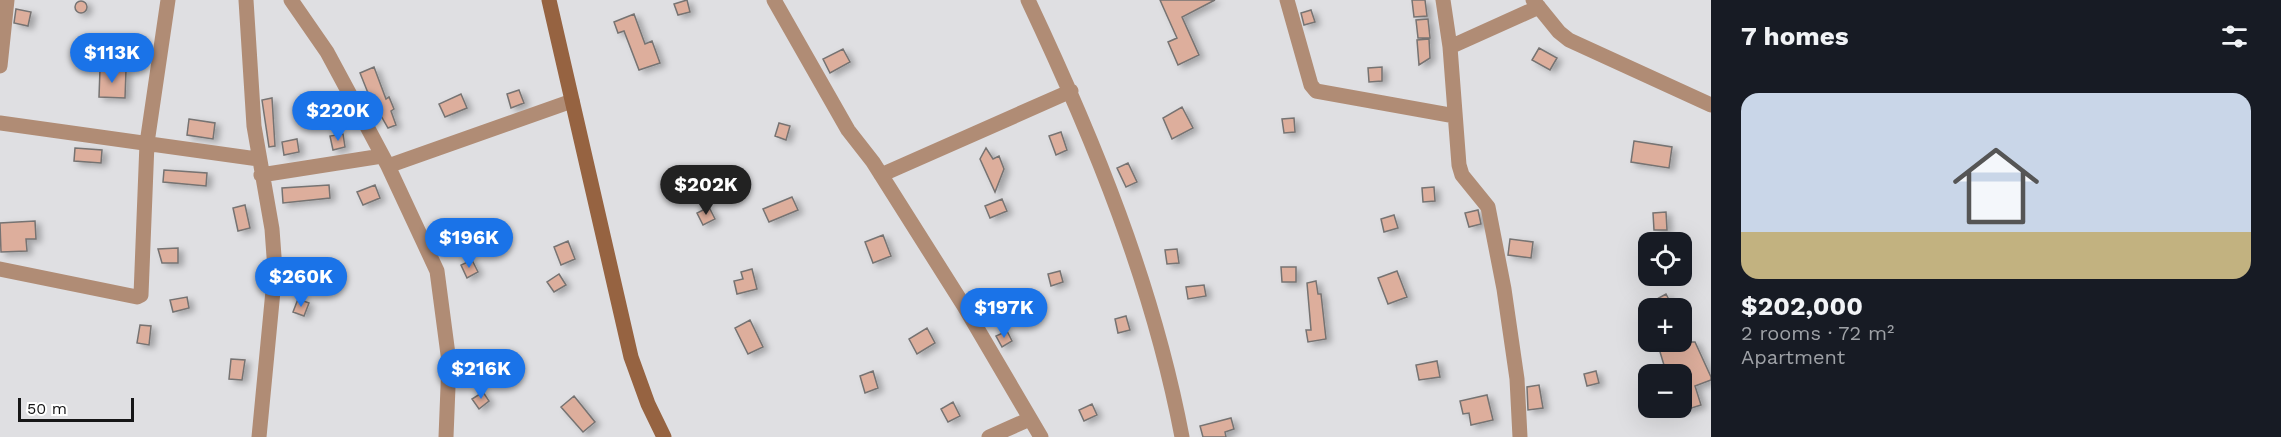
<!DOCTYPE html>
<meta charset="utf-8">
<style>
:root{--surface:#171b24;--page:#242831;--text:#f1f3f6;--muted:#9ea1a6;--line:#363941;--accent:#1a73e8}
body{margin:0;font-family:"Work Sans",sans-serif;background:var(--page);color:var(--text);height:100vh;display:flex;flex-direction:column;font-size:22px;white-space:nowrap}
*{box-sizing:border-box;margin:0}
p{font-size:20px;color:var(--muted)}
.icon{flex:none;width:33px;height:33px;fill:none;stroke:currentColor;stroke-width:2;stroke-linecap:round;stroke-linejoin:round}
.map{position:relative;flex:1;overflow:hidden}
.panel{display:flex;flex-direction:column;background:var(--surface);width:570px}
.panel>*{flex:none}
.buttons{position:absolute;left:1638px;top:232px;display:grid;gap:12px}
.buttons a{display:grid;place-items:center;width:54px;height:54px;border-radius:12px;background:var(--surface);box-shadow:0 6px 24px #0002;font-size:30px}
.scale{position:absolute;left:18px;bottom:15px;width:116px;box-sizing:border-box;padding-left:6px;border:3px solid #161617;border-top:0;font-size:16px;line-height:21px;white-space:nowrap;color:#161617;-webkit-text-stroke:4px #fff;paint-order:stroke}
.price{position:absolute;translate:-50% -51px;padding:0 14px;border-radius:21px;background:var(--accent);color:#fff;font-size:20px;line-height:39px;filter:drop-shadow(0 2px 3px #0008)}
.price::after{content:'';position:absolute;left:50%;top:36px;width:18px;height:14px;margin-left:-9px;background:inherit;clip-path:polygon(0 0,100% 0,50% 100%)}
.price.on{background:#222;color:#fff}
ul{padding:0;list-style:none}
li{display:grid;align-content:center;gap:12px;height:318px;padding:0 30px}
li+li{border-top:2px solid var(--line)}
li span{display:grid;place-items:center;height:186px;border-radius:18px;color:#555}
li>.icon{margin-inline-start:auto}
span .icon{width:108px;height:108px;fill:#fffc;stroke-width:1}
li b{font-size:26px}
h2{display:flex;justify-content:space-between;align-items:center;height:72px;padding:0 30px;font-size:26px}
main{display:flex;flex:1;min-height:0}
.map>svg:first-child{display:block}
.building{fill:#ddae9c;stroke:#767372;stroke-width:1.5;filter:url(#shadow)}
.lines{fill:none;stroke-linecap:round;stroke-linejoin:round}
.street{stroke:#b08c75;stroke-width:15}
.secondary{stroke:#966341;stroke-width:15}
</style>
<main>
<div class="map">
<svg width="1711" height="437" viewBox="0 0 1711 437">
<defs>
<filter id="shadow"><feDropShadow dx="5" dy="3" stdDeviation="3" flood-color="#0004"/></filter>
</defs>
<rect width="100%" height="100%" fill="#dfdfe2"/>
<path class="building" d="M687,0L690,12L678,15L674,4Z
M1160,0H1215L1182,17L1199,55L1178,65L1168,42L1177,38Z
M1412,0H1425L1427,16L1414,17Z
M75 7a6 6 0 1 1 12 0a6 6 0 1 1-12 0Z
M16,9L31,12L28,26L14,23Z
M1311,10L1315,22L1304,25L1301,13Z
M634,14L645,44L652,41L660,63L639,70L624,31L618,33L614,22Z
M1428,19L1430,38H1418L1416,20Z
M1429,39L1430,58L1419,65L1417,40Z
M1539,48L1557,58L1550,70L1532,60Z
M843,49L850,62L830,73L823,59Z
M374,67L386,99L389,97L394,109L391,111L396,125L388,128L368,93L360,73Z
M1382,67V81L1369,82L1368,68Z
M100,69L126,70L125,98L99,97Z
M519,90L524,103L511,108L507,94Z
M461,94L467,108L445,117L439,104Z
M272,98L275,146L269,147L262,100Z
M1182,107L1193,128L1172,139L1163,118Z
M1294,118L1295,132L1284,133L1282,119Z
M189,119L215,123L213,139L187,135Z
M779,123L790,126L786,140L775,136Z
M1061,132L1067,150L1056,155L1049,136Z
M343,134L345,147L333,150L330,136Z
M297,139L299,152L284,155L282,142Z
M1634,141L1672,147L1669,168L1631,162Z
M75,148L102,150L101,163L74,161Z
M986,148L993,159L999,156L1004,169L995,192L980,159Z
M1128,163L1137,182L1126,187L1117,168Z
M164,170L207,173L206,186L163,182Z
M329,185L330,198L283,203L282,188Z
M375,185L380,198L363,205L357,192Z
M1434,187L1435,201L1423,202L1422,188Z
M792,197L798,210L769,222L763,209Z
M1002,199L1007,211L990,218L985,206Z
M245,205L250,228L238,231L233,208Z
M709,207L715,219L703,225L697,213Z
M1478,210L1481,224L1469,227L1465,213Z
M1666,212L1667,230H1654L1653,213Z
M1394,215L1398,228L1384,232L1381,219Z
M35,221L36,239H26L27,251L1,252L0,223Z
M883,235L891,256L873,263L865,242Z
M1510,239L1533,242L1531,258L1508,255Z
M568,241L575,259L561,265L554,247Z
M178,248V263H162L158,249Z
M1177,249L1179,263L1167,264L1165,250Z
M472,260L478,272L467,278L461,265Z
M1281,267H1296V282H1282Z
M752,269L757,289L737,294L734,281L743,279L741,272Z
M1060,271L1063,282L1051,286L1048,274Z
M1397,271L1407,297L1388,304L1378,278Z
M559,274L566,285L554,292L547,282Z
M1316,281L1318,294H1321L1326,339L1308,342L1306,330H1311L1307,283Z
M1204,285L1206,296L1188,299L1186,287Z
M1666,294L1674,309H1660L1655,300Z
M187,297L189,308L173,312L170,300Z
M298,299L309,303L304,316L293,312Z
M1126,316L1130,330L1118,333L1115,319Z
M750,320L763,347L748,354L735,328Z
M140,325L151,326L149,345L137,343Z
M927,328L935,343L917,354L909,339Z
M1007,331L1012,341L1002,347L996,336Z
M1657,342H1695L1711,377V380L1695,386L1701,405L1682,411V375H1667Z
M231,359L245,360L242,380L229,379Z
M1437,361L1440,377L1419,380L1416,365Z
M873,371L878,388L865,393L860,376Z
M1596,371L1599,383L1587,386L1584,374Z
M1539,385L1543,408L1528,410L1527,387Z
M483,392L489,401L479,409L472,399Z
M1487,395L1493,420L1471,425L1469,413L1463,414L1460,401Z
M574,396L595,422L583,432L561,407Z
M953,402L960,416L948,422L941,409Z
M1092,404L1097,415L1084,421L1079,410Z
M1231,418L1234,429L1225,432L1226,437H1203L1200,426Z"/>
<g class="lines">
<path class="street" d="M246,0L254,126L272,229L275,270L259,437
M291,0L327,52L348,91L388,166L437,271L449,362L446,437
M774,0L848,130L873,162L964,306L1041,437
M1028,0C1094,140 1153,284 1182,437
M1287,0L1311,85L1316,91L1455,116
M1443,0L1450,47L1459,165L1462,175L1488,207L1504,289L1517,379L1520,437
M1533,0L1559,32L1569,40L1711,105
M1450,47L1539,7
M0,66L7,0
M0,123L258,159
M388,166L572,101
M261,175L382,156
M881,175L1071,91
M0,269L137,297L141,295L147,143L168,0
M989,437L1030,419"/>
<path class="secondary" d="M549,0L631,357L648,404L664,437"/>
</g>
</svg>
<div class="buttons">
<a><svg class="icon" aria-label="locate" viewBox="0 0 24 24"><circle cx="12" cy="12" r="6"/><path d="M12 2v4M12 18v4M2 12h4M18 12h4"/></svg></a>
<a>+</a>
<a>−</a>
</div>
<div class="scale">50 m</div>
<b class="price" style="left:112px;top:84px">$113K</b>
<b class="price" style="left:338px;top:142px">$220K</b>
<b class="price on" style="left:706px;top:216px">$202K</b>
<b class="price" style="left:469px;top:269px">$196K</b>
<b class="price" style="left:301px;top:308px">$260K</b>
<b class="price" style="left:1004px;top:339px">$197K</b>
<b class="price" style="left:481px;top:400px">$216K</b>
</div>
<section class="panel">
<h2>7 homes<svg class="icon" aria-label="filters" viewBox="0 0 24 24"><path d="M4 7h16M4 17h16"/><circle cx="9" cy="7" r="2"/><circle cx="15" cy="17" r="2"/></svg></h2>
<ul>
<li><span style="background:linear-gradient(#c9d6e8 75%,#c2b280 0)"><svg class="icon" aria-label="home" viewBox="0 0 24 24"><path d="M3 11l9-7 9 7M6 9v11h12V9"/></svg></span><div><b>$202,000</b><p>2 rooms · 72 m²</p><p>Apartment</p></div></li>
</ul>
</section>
</main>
